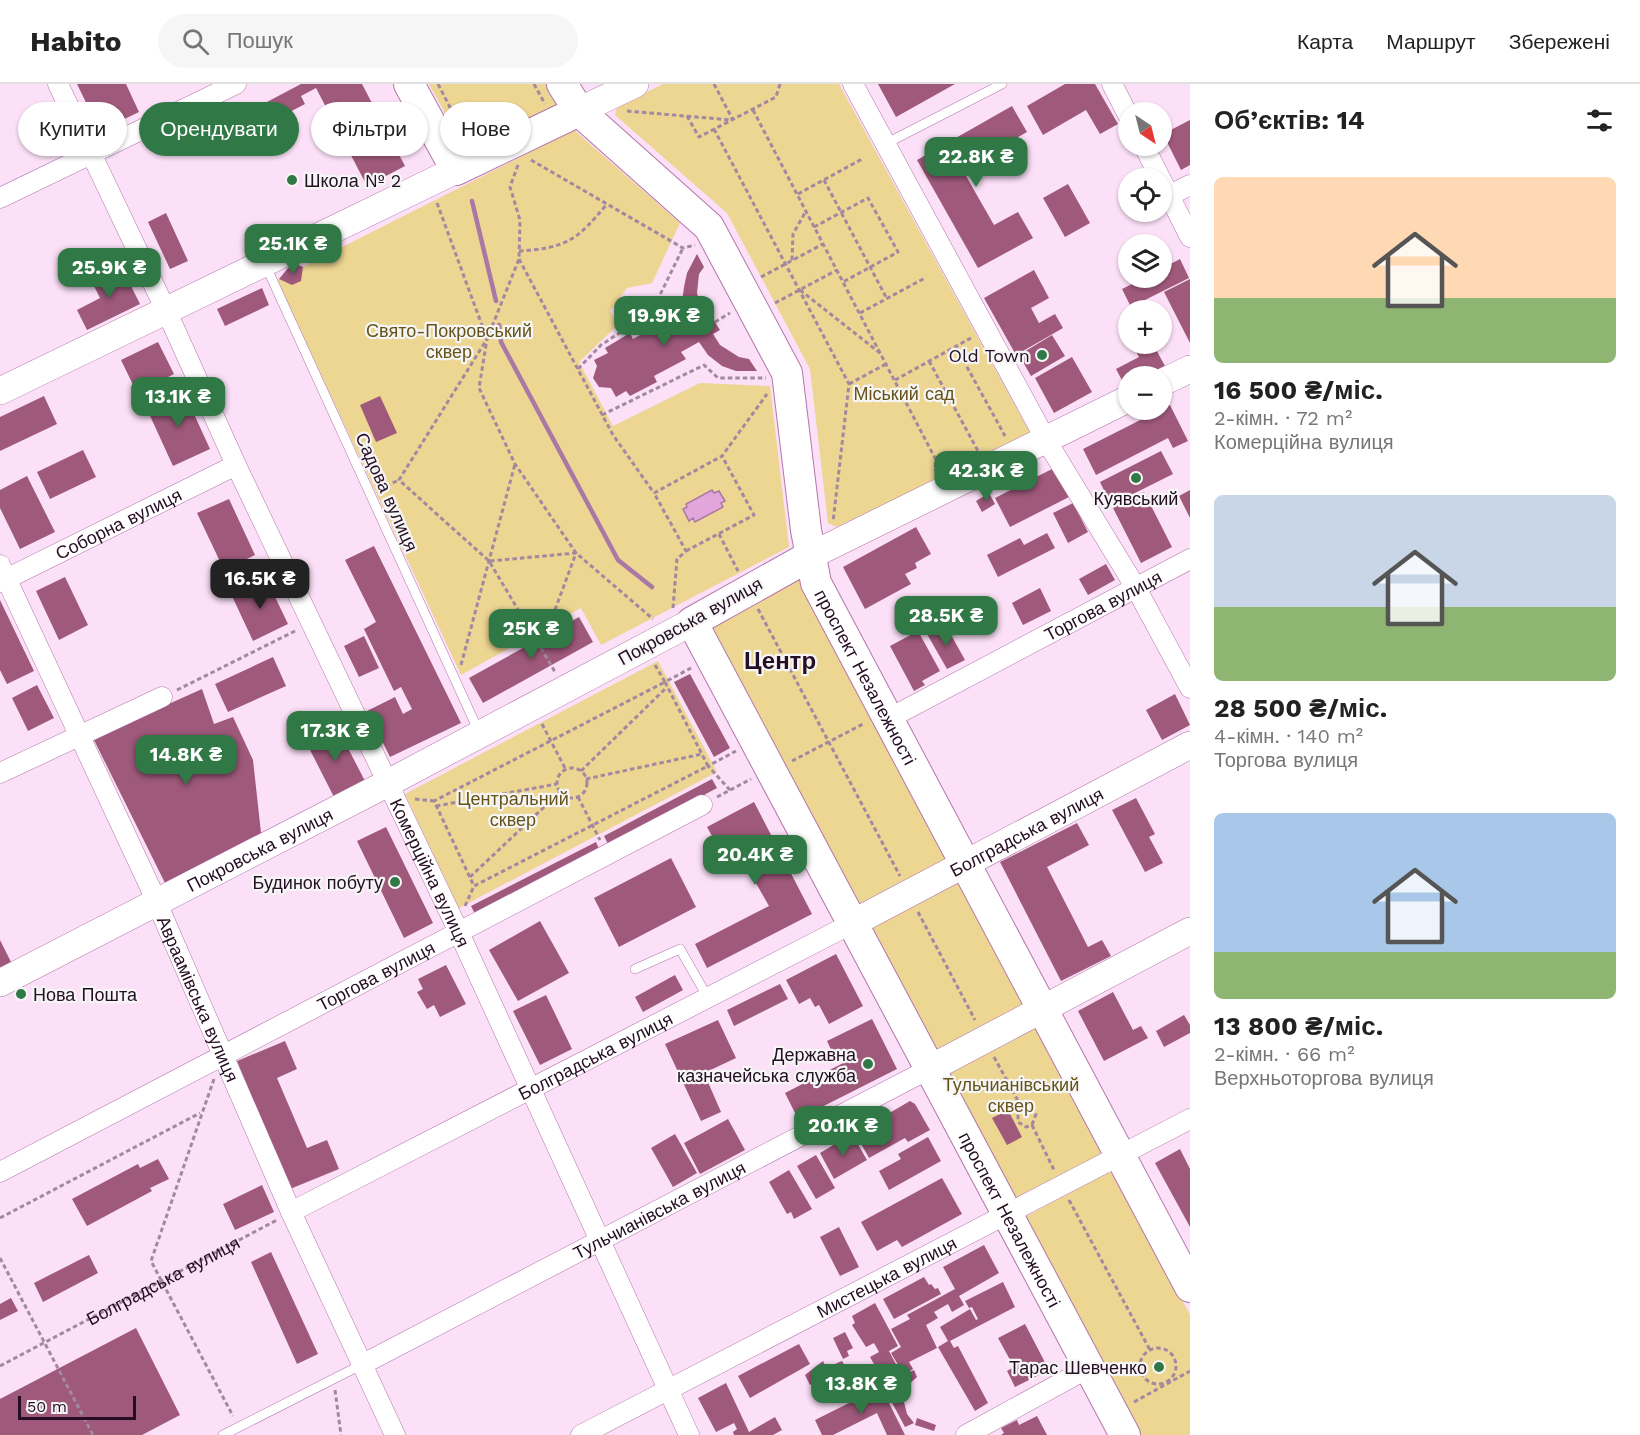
<!DOCTYPE html>
<html lang="uk">
<meta charset="utf-8">
<style>
:root{--surface:#fff;--page:#f6f6f6;--text:#222;--muted:#767676;--line:#e0e0e0;--accent:#307946}
body{margin:0;font-family:"Work Sans",sans-serif;background:var(--page);color:var(--text);height:100vh;display:flex;flex-direction:column;font-size:22px;white-space:nowrap}
*{box-sizing:border-box;margin:0}
p{font-size:20px;color:var(--muted)}
.icon{flex:none;width:33px;height:33px;fill:none;stroke:currentColor;stroke-width:2;stroke-linecap:round;stroke-linejoin:round}
.map{position:relative;flex:1;overflow:hidden}
.details{display:flex;flex-direction:column;background:var(--surface);width:450px}
.details>*{flex:none}
.hud{position:absolute;left:18px;top:18px;width:570px;height:54px;display:flex;gap:12px}
.needle{width:39px;rotate:145deg}
.buttons{position:absolute;left:1118px;top:18px;display:grid;gap:12px}
.buttons a{display:grid;place-items:center;width:54px;height:54px;border-radius:50%;background:var(--surface);box-shadow:0 2px 4px #0004;font-size:30px}
.scale{position:absolute;left:18px;bottom:15px;width:118px;box-sizing:border-box;padding-left:6px;border:3px solid #260e24;border-top:0;font-size:16px;line-height:21px;white-space:nowrap;color:#260e24;-webkit-text-stroke:4px #f6f6f6;paint-order:stroke}
.price{position:absolute;translate:-50% -51px;padding:0 14px;border-radius:12px;background:var(--accent);color:#fff;font-size:20px;line-height:39px;filter:drop-shadow(0 2px 3px #0008)}
.price::after{content:'';position:absolute;left:50%;top:36px;width:18px;height:14px;margin-left:-9px;background:inherit;clip-path:polygon(0 0,100% 0,50% 100%)}
.price.current{background:#222;color:#fff}
ul{padding:0;list-style:none}
li{display:grid;align-content:center;gap:12px;height:318px;padding:0 24px}
li span{display:grid;place-items:center;height:186px;border-radius:9px;color:#555}
li>.icon{margin-inline-start:auto}
span .icon{width:108px;height:108px;fill:#fffc;stroke-width:1}
li b{font-size:26px}
h2{display:flex;justify-content:space-between;align-items:center;height:72px;padding:0 24px;font-size:26px}
.pill{padding:0 21px;border-radius:27px;background:var(--surface);box-shadow:0 2px 4px #0004;font-size:21px;line-height:54px}
.pill.current{background:var(--accent);color:#fff}
header{display:flex;align-items:center;gap:36px;box-sizing:border-box;height:84px;padding:0 30px;background:var(--surface);border-bottom:2px solid var(--line)}
header strong{font-size:28px}
nav{display:flex;gap:33px;margin-inline-start:auto;font-size:21px}
.search{width:420px;height:54px;background:var(--page);display:flex;align-items:center;gap:15px;box-sizing:border-box;padding:0 21px;border-radius:33px;color:var(--muted);font-size:22px}
main{display:flex;flex:1;min-height:0}
.map>svg:first-child{display:block}
.green{fill:#edd592}
.water{fill:#e3a6dc;stroke:#aa78a5;stroke-width:1.5}
.lines{fill:none;stroke-linecap:round;stroke-linejoin:round}
.stream{stroke:#aa78a5;stroke-width:4.5}
.building{fill:#9f597b}
.lane-casing{stroke:#b376ac;stroke-width:10}
.street-casing{stroke:#b376ac;stroke-width:21}
.secondary-casing{stroke:#b376ac;stroke-width:28}
.primary-casing{stroke:#b376ac;stroke-width:32}
.path{stroke:#a389a0;stroke-width:3;stroke-dasharray:4.5 3;stroke-linecap:butt}
.lane{stroke:#fff;stroke-width:9}
.street{stroke:#fff;stroke-width:20}
.secondary{stroke:#fff;stroke-width:27}
.primary{stroke:#fff;stroke-width:30}
.poi-dot{fill:#307946;stroke:#f6f6f6;stroke-width:2}
.labels{text-anchor:middle;dominant-baseline:central;stroke-width:4.5;stroke-linejoin:round;paint-order:stroke}
.poi-label{font-size:18px;fill:#260e24;stroke:#f6f6f6;text-anchor:end}
.park-label{font-size:18px;fill:#665319;stroke:#f6f6f6}
.street-label{font-size:18px;fill:#260e24;stroke:#f6f6f6}
.district-label{font-size:24px;font-weight:bold;fill:#260e24;stroke:#f6f6f6}
</style>
<header>
<strong>Habito</strong>
<div class="search"><svg class="icon" aria-label="search" viewBox="0 0 24 24"><circle cx="10" cy="10" r="6"/><path d="M15 15l6 6"/></svg>Пошук</div>
<nav><a>Карта</a><a>Маршрут</a><a>Збережені</a></nav>
</header>
<main>
<div class="map">
<svg width="1190" height="1351" viewBox="0 0 1190 1351">
<rect width="100%" height="100%" fill="#fbe0f7"/>
<path class="green" d="M429,0H553L560,20L465,65Z
M663,0H839L1029,347L1027,352L837,443L828,439L810,285L727,129L615,31L617,23Z
M574,46L680,139L652,199L627,204L610,227L618,241L579,278L613,342L700,299L770,302L789,463L601,561L581,524L461,591L277,196Z
M802,489L1026,920L936,968L708,543Z
M658,577L717,688L459,824L405,710Z
M1030,939L1037,946L1100,1064V1072L1015,1120L942,988Z
M1108,1088L1115,1091L1190,1231V1351H1137L1025,1133Z"/>
<path class="water" d="M712,406L714,409L719,407L725,417L721,419L723,423L695,438L693,434L689,437L683,425L687,423L686,420Z"/>
<g class="lines">
<path class="stream" d="M472,117L496,217
M499,241L501,258L618,476L652,503"/>
</g>
<path class="building" d="M77,0H126L139,28L100,47Z
M301,0H362L405,82L367,102L316,4L301,12L305,20L274,36L265,19Z
M878,0H955L896,33Z
M1065,0H1095L1118,40L1100,50L1086,26L1043,51L1027,22Z
M1012,22L1027,48L962,85L994,141L1018,128L1033,154L978,184L917,76Z
M1190,36V81L1181,86L1163,50Z
M1068,100L1090,139L1065,153L1043,114Z
M166,129L188,177L170,185L148,138Z
M697,170L704,183L699,190L697,209L702,229L707,226L720,246L713,250L720,261L739,273L749,275L757,287H736L722,282L708,271L699,258L681,268L686,275L654,292L657,298L630,312L626,307L616,313L611,304L599,303L593,294L597,282L594,276L608,269L605,264L630,249L633,255L665,237L671,246L687,237L682,218L684,203L687,189Z
M1180,175L1189,194L1131,223L1122,205L1144,194H1161V185Z
M298,181L303,183L301,197L292,201L279,195L288,184Z
M121,182L140,220L87,246L77,226L100,214L91,196Z
M1034,186L1049,214L1031,224L1039,239L1055,230L1063,244L1016,271L984,214Z
M1190,195V259L1164,208Z
M262,204L269,221L225,242L217,225Z
M622 222a8 8 0 1 1 16 0a8 8 0 1 1-16 0Z
M1052,251L1065,272L1031,292L1019,271Z
M158,258L174,290L137,309L121,276Z
M1132,260H1153L1165,282L1144,292H1128V301L1125,302L1116,285L1139,273Z
M1072,273L1092,308L1054,329L1035,294Z
M183,306L210,365L173,382L146,323Z
M44,312L57,340L0,367V333Z
M380,312L397,349L376,358L360,321Z
M1170,321L1188,357L1173,364L1168,354L1096,391L1083,365Z
M83,366L96,393L50,415L37,388Z
M1161,367L1173,390L1111,421L1100,398Z
M1054,384L1069,413L1010,443L995,414Z
M27,392L55,448L20,465L0,424V406Z
M1190,406V434L1179,412Z
M1144,408L1172,463L1141,479L1113,424Z
M989,409L995,420L982,428L976,417Z
M229,415L255,471L224,486L197,429Z
M1073,419L1088,448L1068,459L1053,429Z
M916,443L931,470L915,479L917,484L905,490L911,500L865,525L843,483Z
M1047,449L1055,464L998,493L987,471L1020,454L1024,461Z
M374,462L461,639L390,673L367,627L395,613L403,630L412,625L401,603L394,607L364,545L376,538L345,476Z
M1106,480L1115,496L1088,511L1079,495Z
M65,493L88,541L59,556L36,507Z
M267,496L288,540L253,557L232,512Z
M1040,504L1051,527L1023,541L1012,519Z
M0,516L34,587L7,600L0,586Z
M579,533L593,558L483,619L469,594Z
M945,540L965,576L947,585L927,550Z
M918,547L940,587L922,597L925,601L914,607L890,562Z
M364,552L379,584L359,593L344,562Z
M273,573L286,602L228,628L215,600Z
M690,590L730,664L714,673L674,598Z
M37,601L54,634L28,647L12,614Z
M202,605L214,640L233,633L253,676L262,758L168,805L93,654Z
M1175,610L1190,641L1162,656L1146,626Z
M337,643L365,697L334,713L306,658Z
M712,695L717,704L609,762L604,752Z
M1136,714L1155,750L1149,753L1163,779L1145,788L1112,726Z
M754,718L812,830L707,884L695,860L769,822L730,754L717,761L707,743Z
M1077,739L1089,761L1047,783L1088,863L1102,856L1111,872L1061,897L1000,778Z
M386,743L433,839L404,854L357,757Z
M596,758L600,767L476,832L471,822Z
M671,774L696,823L619,863L594,814Z
M540,837L569,889L518,917L489,866Z
M0,856L12,880L0,886Z
M836,870L863,922L829,940L819,921L815,923L810,914L799,920L786,896Z
M446,881L466,920L440,933L434,921L427,925L417,908L423,905L418,895Z
M675,891L683,906L643,928L635,913Z
M780,900L788,915L734,942L727,926Z
M1113,908L1133,946L1141,942L1148,954L1104,977L1078,927Z
M546,911L572,965L540,981L513,927Z
M1184,931L1190,941V949L1164,963L1156,947Z
M872,935L897,985L798,1035L785,1009L851,975L847,968L835,974L827,957Z
M718,936L736,974L704,989L721,1028L701,1037L665,960Z
M285,957L297,985L277,994L307,1064L327,1056L339,1085L290,1105L237,977Z
M910,1017L915,1020L930,1046L908,1058L905,1054L869,1074L855,1049Z
M1008,1026L1022,1053L1007,1061L992,1034Z
M728,1035L745,1066L700,1090L684,1059Z
M675,1050L697,1089L673,1103L651,1064Z
M852,1050L867,1076L834,1095L820,1069Z
M928,1053L941,1077L889,1106L879,1087L901,1075L898,1070Z
M1180,1065L1190,1085V1143L1155,1079Z
M816,1071L835,1104L816,1115L797,1082Z
M158,1075L169,1095L150,1104L152,1107L87,1142L72,1115L138,1080L140,1084Z
M789,1086L812,1125L794,1135L791,1128L787,1130L769,1098Z
M942,1094L962,1130L902,1163L897,1156L877,1167L861,1138Z
M262,1101L274,1128L235,1146L223,1120Z
M839,1143L859,1183L840,1192L820,1153Z
M984,1161L999,1189L959,1212L964,1221L952,1228L948,1220L934,1228L938,1234L926,1241L937,1264L909,1278L913,1285L904,1291L891,1269L901,1263L891,1245L910,1235L907,1231L955,1205L943,1183Z
M271,1168L318,1270L297,1280L251,1178Z
M89,1171L98,1189L43,1218L34,1199Z
M924,1193L929,1201L931,1200L935,1205L938,1204L941,1210L894,1235L883,1215Z
M1003,1198L1015,1223L950,1257L954,1264L958,1262L988,1319L975,1327L938,1263L948,1257L940,1243L970,1225L976,1236L978,1235L972,1223L969,1224L965,1217Z
M11,1214L18,1227L0,1236V1220Z
M875,1219L898,1262L889,1267L897,1282L880,1291L870,1273L879,1268L874,1259L866,1263L852,1241L855,1239L852,1232Z
M1025,1240L1049,1286L1015,1303L1007,1287L1014,1283L998,1254Z
M136,1244L180,1331L142,1351H0V1315Z
M845,1248L853,1264L847,1267L849,1272L843,1275L833,1254Z
M799,1260L810,1280L750,1314L738,1292Z
M823,1277L830,1291L810,1301L805,1291Z
M842,1277L846,1284L832,1290L828,1283Z
M914,1286L917,1293L908,1301L904,1318L907,1330L914,1339L905,1343L882,1300Z
M726,1299L749,1348L775,1333L782,1346L773,1351H734L733,1348L737,1345L734,1339L716,1348L698,1314Z
M881,1303L905,1351H887L877,1329L833,1351H822L815,1336Z
M1037,1332L1047,1351H1001L1004,1349L1001,1344L1017,1336L1019,1341Z
M917,1334L936,1341L934,1347L915,1341Z"/>
<g class="lines">
<defs>
<path id="lane" d="M885,60L1002,0
M265,180L479,648
M635,885L680,865L707,912
M223,1351L363,1280"/>
<g id="street">
<path id="s2" d="M58,0L171,237L236,381L456,842L689,1351"/>
<path d="M853,0L1046,356L1136,504L1190,604"/>
<path d="M1112,0L1128,31"/>
<path d="M1144,62L1190,153"/>
<path d="M1170,111L1190,101"/>
<path d="M0,114L236,0"/>
<path id="s3" d="M0,481L150,803L291,1128L395,1351"/>
<path id="s4" d="M0,498L236,381"/>
<path id="s5" d="M888,635L1190,475"/>
<path d="M0,689L162,613"/>
<path id="s6" d="M0,1088L702,721"/>
<path id="s7" d="M291,1128L853,839"/>
<path id="s8" d="M363,1280L931,984"/>
<path id="s9" d="M581,1351L1190,1035"/>
<path d="M966,1351L1090,1283"/>
</g>
<g id="secondary">
<path d="M579,27L635,0"/>
<path d="M1161,299L1190,285"/>
<path d="M0,307L456,86"/>
<path d="M810,472L1128,315"/>
<path id="s10" d="M853,839L1190,661"/>
<path id="s11" d="M0,899L388,699L692,538"/>
<path d="M931,984L1190,847"/>
</g>
<g id="primary">
<path d="M409,0L456,86L579,27"/>
<path id="s12" d="M562,0L579,27L709,143L787,289L806,446L816,499L1190,1203"/>
<path id="s13" d="M810,472L692,538L1125,1351"/>
</g>
</defs>
<use href="#lane" class="lane-casing"/>
<use href="#street" class="street-casing"/>
<use href="#secondary" class="secondary-casing"/>
<use href="#primary" class="primary-casing"/>
<g class="path">
<path d="M438,0L467,56"/>
<path d="M534,0L545,20"/>
<path d="M714,0L733,36"/>
<path d="M753,26L936,376L935,387"/>
<path d="M627,27L731,36"/>
<path d="M687,32L699,53L776,13L780,0"/>
<path d="M714,45L849,300L833,438"/>
<path d="M531,76L683,164L695,161"/>
<path d="M518,81L510,103L520,136L519,175L487,255L399,396L489,477L541,564"/>
<path d="M824,96L887,215"/>
<path d="M798,110L862,75"/>
<path d="M437,119L487,255L479,304L515,380L576,469L653,535"/>
<path d="M814,143L868,114L898,168L843,198"/>
<path d="M519,167C567,164 577,156 607,120"/>
<path d="M519,175L613,351L654,409"/>
<path d="M792,176L793,150L806,127"/>
<path d="M761,193L823,160"/>
<path d="M800,206L880,269"/>
<path d="M775,219L837,186"/>
<path d="M860,229L925,194"/>
<path d="M715,238L730,229"/>
<path d="M956,263L1005,352"/>
<path d="M929,277L978,367"/>
<path d="M578,285L601,261L630,242L656,219L683,164"/>
<path d="M895,296L971,254"/>
<path d="M849,300L886,280"/>
<path d="M602,331L704,281L718,294H766"/>
<path d="M379,405L399,396"/>
<path d="M719,450L738,487"/>
<path d="M686,467L754,431L722,372"/>
<path d="M490,477L576,469L541,564L555,588"/>
<path d="M673,524L677,475L686,467L654,409L722,372L767,310"/>
<path d="M758,525L900,792"/>
<path d="M461,581L515,380"/>
<path d="M655,581L665,598L691,584"/>
<path d="M665,598L708,682L474,802L434,717Z"/>
<path d="M177,606L297,546"/>
<path d="M542,640L566,686"/>
<path d="M792,677L865,639"/>
<circle cx="572" cy="699" r="15"/>
<path d="M581,687L667,603"/>
<path d="M586,695L702,670"/>
<path d="M730,706L708,682L736,667"/>
<path d="M578,713L600,756"/>
<path d="M717,713L751,695"/>
<path d="M415,715L434,717"/>
<path d="M436,722L557,700"/>
<path d="M470,793L560,708"/>
<path d="M465,822L474,802"/>
<path d="M918,828L975,936"/>
<path d="M994,973L1022,1024"/>
<path d="M214,995L151,1177L233,1332"/>
<path d="M1023,1024L1032,1025L1036,1030L1032,1041"/>
<path d="M1022,1025L1018,1029V1038L1026,1043L1032,1041"/>
<path d="M1032,1041L1055,1088"/>
<path d="M1069,1116L1150,1266"/>
<path d="M0,1134L200,1029"/>
<path d="M0,1174L93,1351"/>
<circle cx="1158" cy="1282" r="18"/>
<path id="s1" d="M0,1282L277,1136"/>
<path d="M335,1306L341,1351"/>
<path d="M1134,1318L1190,1287"/>
</g>
<use href="#lane" class="lane"/>
<use href="#street" class="street"/>
<use href="#secondary" class="secondary"/>
<use href="#primary" class="primary"/>
</g>
<g class="poi-dot">
<circle cx="292" cy="96" r="6"/>
<circle cx="1042" cy="271" r="6"/>
<circle cx="1136" cy="394" r="6"/>
<circle cx="395" cy="798" r="6"/>
<circle cx="21" cy="910" r="6"/>
<circle cx="868" cy="980" r="6"/>
<circle cx="1159" cy="1283" r="6"/>
</g>
<g class="labels">
<g class="poi-label">
<text x="304" y="96" text-anchor="start">Школа № 2</text>
<text x="1030" y="271">Old Town</text>
<text x="1136" y="414" text-anchor="middle">Куявський</text>
<text x="383" y="798">Будинок побуту</text>
<text x="33" y="910" text-anchor="start">Нова Пошта</text>
<text x="856" y="970">Державна<tspan x="856" dy="21">казначейська служба</tspan></text>
<text x="1147" y="1283">Тарас Шевченко</text>
</g>
<g class="park-label">
<text x="449" y="246">Свято-Покровський<tspan x="449" dy="21">сквер</tspan></text>
<text x="904" y="309">Міський сад</text>
<text x="513" y="714">Центральний<tspan x="513" dy="21">сквер</tspan></text>
<text x="1011" y="1000">Тульчианівський<tspan x="1011" dy="21">сквер</tspan></text>
</g>
<g class="street-label">
<text transform="translate(387 408) rotate(66)">Садова вулиця</text>
<text stroke="none"><textPath href="#s4" startOffset="132">Соборна вулиця</textPath></text>
<text stroke="none"><textPath href="#s5" startOffset="243">Торгова вулиця</textPath></text>
<text transform="translate(690 537) rotate(-29)">Покровська вулиця</text>
<text stroke="none"><textPath href="#s12" startOffset="690">проспект Незалежності</textPath></text>
<text stroke="none"><textPath href="#s10" startOffset="196">Болградська вулиця</textPath></text>
<text stroke="none"><textPath href="#s11" startOffset="292">Покровська вулиця</textPath></text>
<text stroke="none"><textPath href="#s2" startOffset="872">Комерційна вулиця</textPath></text>
<text stroke="none"><textPath href="#s6" startOffset="424">Торгова вулиця</textPath></text>
<text stroke="none"><textPath href="#s3" startOffset="477">Авраамівська вулиця</textPath></text>
<text stroke="none"><textPath href="#s7" startOffset="342">Болградська вулиця</textPath></text>
<text stroke="none"><textPath href="#s8" startOffset="334">Тульчианівська вулиця</textPath></text>
<text stroke="none"><textPath href="#s13" startOffset="812">проспект Незалежності</textPath></text>
<text stroke="none"><textPath href="#s9" startOffset="344">Мистецька вулиця</textPath></text>
<text stroke="none"><textPath href="#s1" startOffset="184">Болградська вулиця</textPath></text>
</g>
<g class="district-label">
<text x="780" y="577">Центр</text>
</g>
</g>
</svg>
<div class="buttons">
<a><svg class="needle" viewBox="-14 -14 28 28"><path d="M0-13l5 13h-10z" fill="#e53935"/><path d="M0 13l5-13h-10z" fill="#767676"/></svg></a>
<a><svg class="icon" aria-label="locate" viewBox="0 0 24 24"><circle cx="12" cy="12" r="6"/><path d="M12 2v4M12 18v4M2 12h4M18 12h4"/></svg></a>
<a><svg class="icon" aria-label="layers" viewBox="0 0 24 24"><path d="M12 4l9 5-9 5-9-5zM3 14l9 5 9-5"/></svg></a>
<a>+</a>
<a>−</a>
</div>
<div class="scale">50 m</div>
<b class="price" style="left:976px;top:104px">22.8K ₴</b>
<b class="price" style="left:293px;top:191px">25.1K ₴</b>
<b class="price" style="left:109px;top:215px">25.9K ₴</b>
<b class="price" style="left:664px;top:263px">19.9K ₴</b>
<b class="price" style="left:178px;top:344px">13.1K ₴</b>
<b class="price" style="left:986px;top:418px">42.3K ₴</b>
<b class="price current" style="left:260px;top:526px">16.5K ₴</b>
<b class="price" style="left:946px;top:563px">28.5K ₴</b>
<b class="price" style="left:531px;top:576px">25K ₴</b>
<b class="price" style="left:335px;top:678px">17.3K ₴</b>
<b class="price" style="left:186px;top:702px">14.8K ₴</b>
<b class="price" style="left:755px;top:802px">20.4K ₴</b>
<b class="price" style="left:843px;top:1073px">20.1K ₴</b>
<b class="price" style="left:861px;top:1331px">13.8K ₴</b>
<div class="hud">
<a class="pill">Купити</a>
<a class="pill current">Орендувати</a>
<a class="pill">Фільтри</a>
<a class="pill">Нове</a>
</div>
</div>
<section class="details">
<h2>Об’єктів: 14<svg class="icon" aria-label="filters" viewBox="0 0 24 24"><path d="M4 7h16M4 17h16"/><circle cx="9" cy="7" r="2"/><circle cx="15" cy="17" r="2"/></svg></h2>
<ul>
<li><span style="background:linear-gradient(#ffd9b3 65%,#8fb573 0)"><svg class="icon" aria-label="home" viewBox="0 0 24 24"><path d="M3 11l9-7 9 7M6 9v11h12V9"/></svg></span><div><b>16 500 ₴/міс.</b><p>2-кімн. · 72 m²</p><p>Комерційна вулиця</p></div></li>
<li><span style="background:linear-gradient(#c9d6e8 60%,#8fb573 0)"><svg class="icon" aria-label="home" viewBox="0 0 24 24"><path d="M3 11l9-7 9 7M6 9v11h12V9"/></svg></span><div><b>28 500 ₴/міс.</b><p>4-кімн. · 140 m²</p><p>Торгова вулиця</p></div></li>
<li><span style="background:linear-gradient(#a9c7e8 75%,#8fb573 0)"><svg class="icon" aria-label="home" viewBox="0 0 24 24"><path d="M3 11l9-7 9 7M6 9v11h12V9"/></svg></span><div><b>13 800 ₴/міс.</b><p>2-кімн. · 66 m²</p><p>Верхньоторгова вулиця</p></div></li>
</ul>
</section>
</main>
